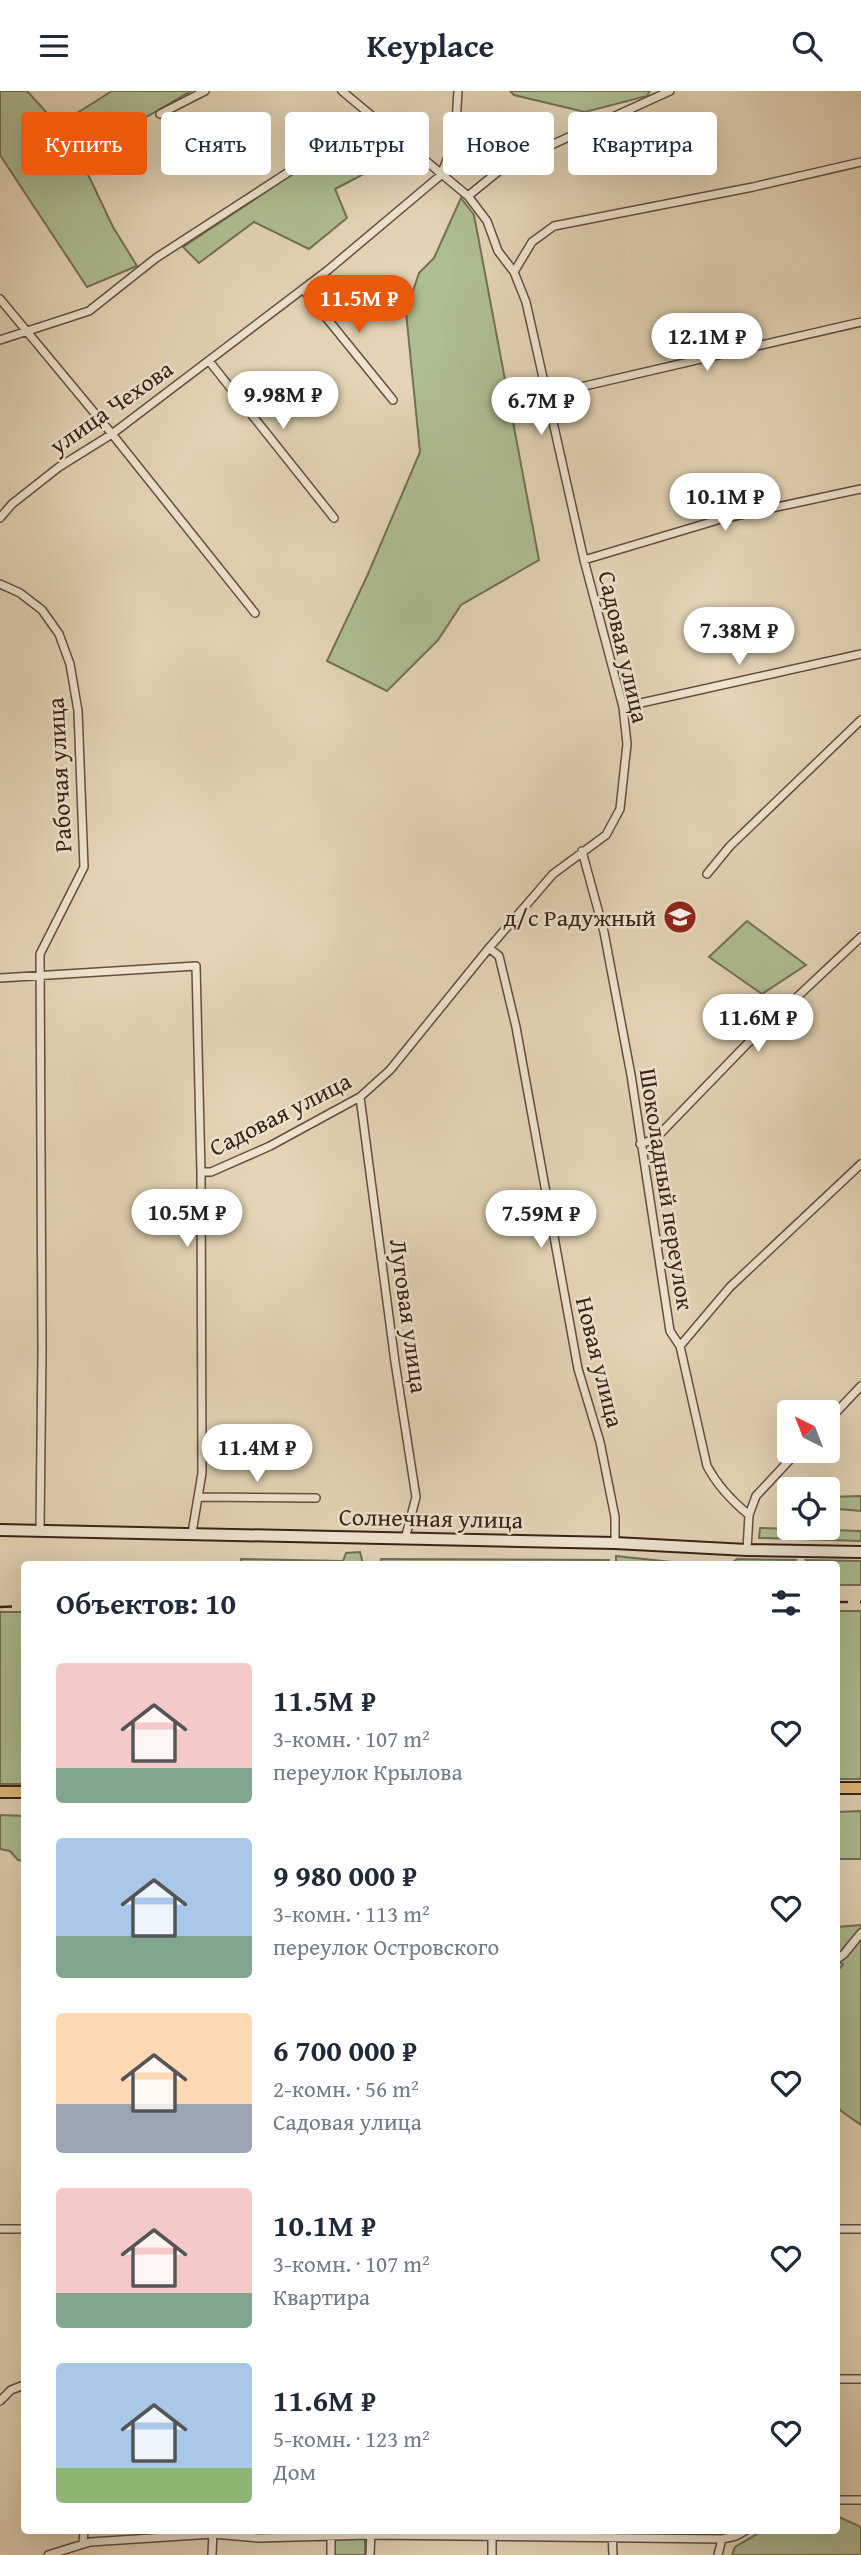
<!DOCTYPE html>
<html lang="ru">
<meta charset="utf-8">
<style>
:root{--surface:#fff;--page:#f6f6f7;--text:#1f2937;--muted:#747a83;--accent:#ea580c}
body{margin:0;font-family:"Gentium Book Plus",serif;background:var(--page);color:var(--text);height:100vh;display:flex;flex-direction:column;font-size:26px;white-space:nowrap}
*{box-sizing:border-box;margin:0}
p{font-size:23px;color:var(--muted)}
.icon{flex:none;width:38px;height:38px;fill:none;stroke:currentColor;stroke-width:2;stroke-linecap:round;stroke-linejoin:round}
.map{position:relative;flex:1;overflow:hidden}
.details{position:absolute;left:21px;top:1470px;width:819px;height:973px;display:flex;flex-direction:column;background:var(--surface);border-radius:7px;box-shadow:0 7px 28px #0002}
.details>*{flex:none}
.top-card{position:absolute;left:21px;top:21px;width:819px;height:63px;display:flex;gap:14px}
.needle{width:46px;rotate:318deg}
.tools{position:absolute;left:777px;top:1309px;display:grid;gap:14px}
.tools a{display:grid;place-items:center;width:63px;height:63px;border-radius:7px;background:var(--surface);box-shadow:0 7px 28px #0002;font-size:35px}
.price{position:absolute;translate:-50% -60px;padding:0 16px;border-radius:24px;background:#fff;color:#222;font-size:23px;line-height:46px;filter:drop-shadow(0 2px 4px #0008)}
.price::after{content:'';position:absolute;left:50%;top:42px;width:21px;height:16px;margin-left:-10px;background:inherit;clip-path:polygon(0 0,100% 0,50% 100%)}
.price.on{background:var(--accent);color:#fff}
ul{padding:0;list-style:none}
li{display:flex;align-items:center;gap:21px;height:175px;padding:0 35px}
li span{display:grid;place-items:center;flex:none;width:196px;height:140px;border-radius:7px;color:#555}
li>.icon{margin-inline-start:auto}
span .icon{width:84px;height:84px;fill:#fffc;stroke-width:1}
li b{font-size:30px}
h2{display:flex;justify-content:space-between;align-items:center;height:84px;padding:0 35px;font-size:30px}
.pill{padding:0 24px;border-radius:7px;background:var(--surface);box-shadow:0 7px 28px #0002;font-size:24px;line-height:63px}
.pill.on{background:var(--accent);color:#fff}
header{display:flex;justify-content:space-between;align-items:center;height:91px;padding:0 35px;background:var(--surface);font-size:32px;font-weight:600}
.map>svg:first-child{display:block}
.green{fill:#aebe92;stroke:#747056;stroke-width:2}
.lines{fill:none;stroke-linecap:round;stroke-linejoin:round}
.street-casing{stroke:#644e40;stroke-width:10}
.secondary-casing{stroke:#392219;stroke-width:14}
.primary-casing{stroke:#392219;stroke-width:14}
.street{stroke:#ede3cf;stroke-width:7}
.secondary{stroke:#ede3cf;stroke-width:10}
.primary{stroke:#e2ba7a;stroke-width:10}
.rail{stroke:#392219;stroke-width:2.5;stroke-dasharray:12 12;stroke-linecap:butt}
.labels{text-anchor:middle;dominant-baseline:central;stroke-width:5;stroke-linejoin:round;paint-order:stroke}
.street-label{font-size:24px;fill:#392219;stroke:#ede3cf}
.poi-label{font-size:24px;fill:#392219;stroke:#ede3cf;text-anchor:end}
</style>
<header><svg class="icon" aria-label="menu" viewBox="0 0 24 24"><path d="M4 6h16M4 12h16M4 18h16"/></svg>Keyplace<svg class="icon" aria-label="search" viewBox="0 0 24 24"><circle cx="10" cy="10" r="6"/><path d="M15 15l6 6"/></svg></header>
<div class="map">
<svg width="861" height="2464" viewBox="0 0 861 2464">
<rect width="100%" height="100%" fill="#e3d4b5"/>
<filter id="stains"><feTurbulence type="fractalNoise" baseFrequency=".00286" numOctaves="4"/><feColorMatrix values="0 0 0 0 .2 0 0 0 0 .09 0 0 0 0 .02 0 0 0 .5 -.17"/></filter>
<radialGradient id="worn" r=".72"><stop offset=".6" stop-color="#630" stop-opacity="0"/><stop offset="1" stop-color="#630" stop-opacity=".3"/></radialGradient>
<path class="green" d="M0,0H27L58,34L112,0H191L114,45L84,75L113,136L137,175L87,196L0,64Z
M510,0H650L647,5L585,21L514,4Z
M364,35L402,70L392,83L377,76L335,98L347,127L309,158L254,131L199,172L183,156Z
M461,107L474,124L539,469L461,514L438,549L387,600L327,570L368,483L420,361L406,221L419,182L434,167Z
M747,830L806,874L762,903L709,866Z
M861,1405V1420L828,1417V1406Z
M760,1437L861,1440V1450L759,1447Z
M360,1461L363,1473H241V1468L343,1470L346,1462Z
M616,1465L672,1471L731,1473L737,1468L796,1469L794,1474H627L616,1471Z
M381,1468L609,1469V1474L380,1473Z
M806,1469L861,1470V1494H837L836,1474L809,1473Z
M836,1520H861V1688H837Z
M0,1521H24V1693H0Z
M861,1720V1768H837V1721Z
M0,1724L24,1725V1770L18,1769L10,1760L0,1758Z
M861,1834V2034L837,2017L836,1882L843,1873L837,1870V1836Z
M837,2425L861,2436V2464H732L735,2456L762,2440H836Z
M334,2448H365V2464H334Z"/>
<g class="lines">
<defs>
<path id="street" d="M160,23L205,0
M468,105L505,75L670,0
M514,181L532,151L554,135L753,96L861,71
M303,198L393,309
M0,208L112,343L255,522
M0,249L89,220L156,167L372,27
M209,270L334,427
M546,304L861,231
M0,427L12,413L59,376L112,343L328,179L441,84L455,48L458,0
M584,469L721,428L861,398
M0,493L20,502L42,519L59,543L70,573L78,620L84,776L40,863L42,1260L40,1439
M623,616L861,563
M582,760L604,841L631,984L670,1240L680,1255L707,1375C717,1394 732,1410 749,1424
M707,783L730,755L861,629
M489,857L499,865L516,936L578,1278L600,1351L615,1426V1452
M0,887L196,875L201,1081L202,1382L192,1442
M360,1006L395,1271L416,1406L405,1448
M640,1053L655,1048L747,953L861,846
M201,1081H211L270,1055L360,1006L390,979L489,857L553,783L606,744L620,718L627,653L623,616L584,469L526,211L514,181L498,160L487,130L468,105L342,0
M680,1255L730,1196L861,1073
M828,1330L861,1295
M198,1406L316,1407
M747,1459L749,1424L756,1405L798,1360
M836,1869L844,1863L861,1842
M0,2138H24
M836,2138H861
M836,2288H861
M0,2310L11,2299L24,2294
M836,2409H861
M331,2440V2464
M612,2440L613,2464
M83,2452L84,2440
M48,2464L90,2451L213,2443L258,2447L370,2444L722,2448
M212,2464L213,2440
M370,2464L371,2440
M492,2464V2440
M718,2464L722,2448L736,2445L745,2440"/>
<path id="secondary" d="M0,1439L615,1452L747,1459L861,1461"/>
<path id="primary" d="M836,1697H861
M0,1701H24"/>
</defs>
<use href="#street" class="street-casing"/>
<use href="#secondary" class="secondary-casing"/>
<use href="#primary" class="primary-casing"/>
<use href="#street" class="street"/>
<use href="#secondary" class="secondary"/>
<use href="#primary" class="primary"/>
<path class="rail" d="M836,1511H861
M0,1516L24,1515"/>
</g>
<defs>
<symbol id="school-disc" viewBox="-11 -11 22 22"><circle r="9.5" fill="#8f2418" stroke="#ede3cf"/><path d="M0-5L7-2L0 1L-7-2ZM-4 1L0 2.5L4 1V4Q0 6-4 4Z" fill="#fff"/></symbol>
</defs>
<g fill-rule="evenodd">
<use href="#school-disc" x="661" y="807" width="38" height="38"/>
</g>
<g class="labels">
<g class="street-label">
<text transform="translate(111 316) rotate(-35)">улица Чехова</text>
<text transform="translate(624 556) rotate(77)">Садовая улица</text>
<text transform="translate(59 684) rotate(-93)">Рабочая улица</text>
<text transform="translate(280 1023) rotate(-27)">Садовая улица</text>
<text transform="translate(667 1098) rotate(81)">Шоколадный переулок</text>
<text transform="translate(409 1225) rotate(82)">Луговая улица</text>
<text transform="translate(600 1271) rotate(76)">Новая улица</text>
<text transform="translate(431 1427) rotate(1)">Солнечная улица</text>
</g>
<g class="poi-label">
<text x="656" y="826">д/с Радужный</text>
</g>
</g>
<rect width="100%" height="100%" filter="url(#stains)"/>
<rect width="100%" height="100%" fill="url(#worn)"/>
</svg>
<div class="tools">
<a><svg class="needle" viewBox="-14 -14 28 28"><path d="M0-13l5 13h-10z" fill="#e53935"/><path d="M0 13l5-13h-10z" fill="#747a83"/></svg></a>
<a><svg class="icon" aria-label="locate" viewBox="0 0 24 24"><circle cx="12" cy="12" r="6"/><path d="M12 2v4M12 18v4M2 12h4M18 12h4"/></svg></a>
</div>
<b class="price on" style="left:359px;top:244px">11.5M ₽</b>
<b class="price" style="left:707px;top:282px">12.1M ₽</b>
<b class="price" style="left:283px;top:340px">9.98M ₽</b>
<b class="price" style="left:541px;top:346px">6.7M ₽</b>
<b class="price" style="left:725px;top:442px">10.1M ₽</b>
<b class="price" style="left:739px;top:576px">7.38M ₽</b>
<b class="price" style="left:758px;top:963px">11.6M ₽</b>
<b class="price" style="left:187px;top:1158px">10.5M ₽</b>
<b class="price" style="left:541px;top:1159px">7.59M ₽</b>
<b class="price" style="left:257px;top:1393px">11.4M ₽</b>
<div class="top-card">
<a class="pill on">Купить</a>
<a class="pill">Снять</a>
<a class="pill">Фильтры</a>
<a class="pill">Новое</a>
<a class="pill">Квартира</a>
</div>
<section class="details">
<h2>Объектов: 10<svg class="icon" aria-label="filters" viewBox="0 0 24 24"><path d="M4 7h16M4 17h16"/><circle cx="9" cy="7" r="2"/><circle cx="15" cy="17" r="2"/></svg></h2>
<ul>
<li><span style="background:linear-gradient(#f6c9c9 75%,#7fa58c 0)"><svg class="icon" aria-label="home" viewBox="0 0 24 24"><path d="M3 11l9-7 9 7M6 9v11h12V9"/></svg></span><div><b>11.5M ₽</b><p>3-комн. · 107 m²</p><p>переулок Крылова</p></div><svg class="icon" aria-label="heart" viewBox="0 0 24 24"><path d="M12 20l-8-8c-3-5 5-10 8-4 3-6 11-1 8 4z"/></svg></li>
<li><span style="background:linear-gradient(#a9c7e8 70%,#7fa58c 0)"><svg class="icon" aria-label="home" viewBox="0 0 24 24"><path d="M3 11l9-7 9 7M6 9v11h12V9"/></svg></span><div><b>9 980 000 ₽</b><p>3-комн. · 113 m²</p><p>переулок Островского</p></div><svg class="icon" aria-label="heart" viewBox="0 0 24 24"><path d="M12 20l-8-8c-3-5 5-10 8-4 3-6 11-1 8 4z"/></svg></li>
<li><span style="background:linear-gradient(#ffd9b3 65%,#9aa5b1 0)"><svg class="icon" aria-label="home" viewBox="0 0 24 24"><path d="M3 11l9-7 9 7M6 9v11h12V9"/></svg></span><div><b>6 700 000 ₽</b><p>2-комн. · 56 m²</p><p>Садовая улица</p></div><svg class="icon" aria-label="heart" viewBox="0 0 24 24"><path d="M12 20l-8-8c-3-5 5-10 8-4 3-6 11-1 8 4z"/></svg></li>
<li><span style="background:linear-gradient(#f6c9c9 75%,#7fa58c 0)"><svg class="icon" aria-label="home" viewBox="0 0 24 24"><path d="M3 11l9-7 9 7M6 9v11h12V9"/></svg></span><div><b>10.1M ₽</b><p>3-комн. · 107 m²</p><p>Квартира</p></div><svg class="icon" aria-label="heart" viewBox="0 0 24 24"><path d="M12 20l-8-8c-3-5 5-10 8-4 3-6 11-1 8 4z"/></svg></li>
<li><span style="background:linear-gradient(#a9c7e8 75%,#8fb573 0)"><svg class="icon" aria-label="home" viewBox="0 0 24 24"><path d="M3 11l9-7 9 7M6 9v11h12V9"/></svg></span><div><b>11.6M ₽</b><p>5-комн. · 123 m²</p><p>Дом</p></div><svg class="icon" aria-label="heart" viewBox="0 0 24 24"><path d="M12 20l-8-8c-3-5 5-10 8-4 3-6 11-1 8 4z"/></svg></li>
</ul>
</section>
</div>
